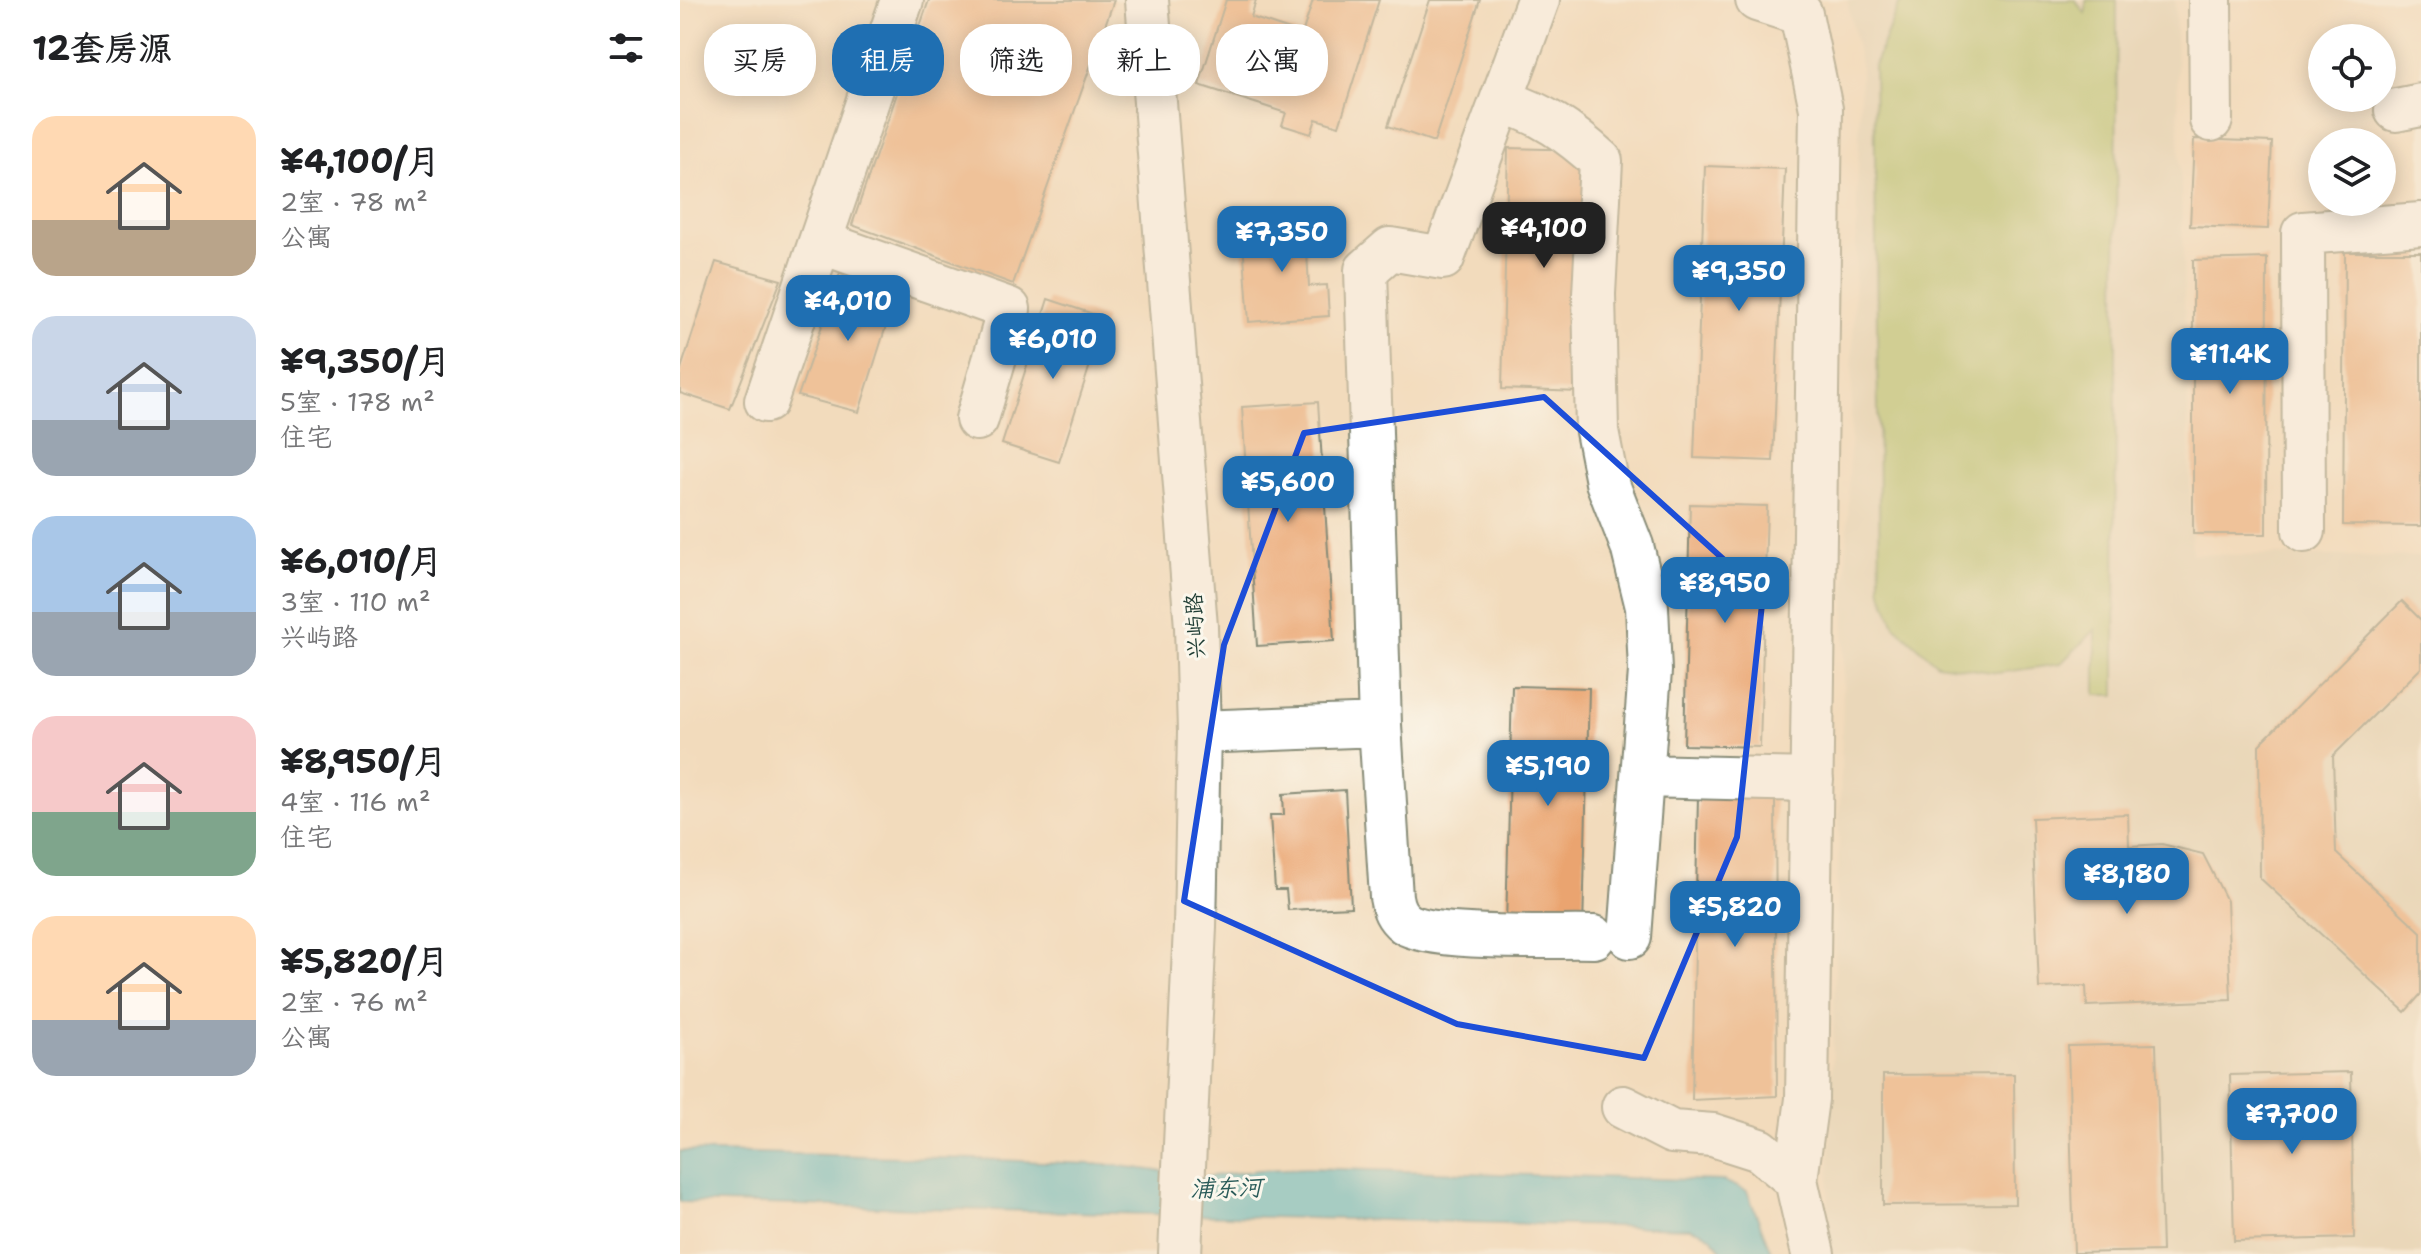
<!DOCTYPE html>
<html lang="zh">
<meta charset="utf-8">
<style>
:root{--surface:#fff;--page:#f6f6f6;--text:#202124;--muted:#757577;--accent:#1f6fb2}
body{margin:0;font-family:"Shantell Sans","LXGW WenKai TC",sans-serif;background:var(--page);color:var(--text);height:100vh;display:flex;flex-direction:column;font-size:30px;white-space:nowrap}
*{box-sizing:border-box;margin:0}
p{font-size:26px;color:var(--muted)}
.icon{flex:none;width:44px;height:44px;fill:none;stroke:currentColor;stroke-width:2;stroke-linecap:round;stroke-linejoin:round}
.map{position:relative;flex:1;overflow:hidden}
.side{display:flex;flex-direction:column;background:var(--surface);width:680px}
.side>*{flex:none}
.hud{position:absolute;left:24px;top:24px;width:760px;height:72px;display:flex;gap:16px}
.fabs{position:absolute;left:1628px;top:24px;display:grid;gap:16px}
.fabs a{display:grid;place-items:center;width:88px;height:88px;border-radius:50%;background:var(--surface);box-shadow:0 4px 20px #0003;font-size:40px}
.price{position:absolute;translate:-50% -68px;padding:0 18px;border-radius:16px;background:var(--accent);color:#fff;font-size:26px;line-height:52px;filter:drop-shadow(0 2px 4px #0008)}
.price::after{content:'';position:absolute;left:50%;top:48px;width:24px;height:18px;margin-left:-12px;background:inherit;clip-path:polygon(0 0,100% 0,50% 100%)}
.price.on{background:#222;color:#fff}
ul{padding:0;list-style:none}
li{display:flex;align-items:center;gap:24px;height:200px;padding:0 32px}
li span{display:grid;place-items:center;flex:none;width:224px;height:160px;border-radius:24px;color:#555}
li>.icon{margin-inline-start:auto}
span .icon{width:96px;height:96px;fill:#fffc;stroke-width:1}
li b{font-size:34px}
h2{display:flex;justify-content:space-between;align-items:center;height:96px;padding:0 32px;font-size:34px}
.chip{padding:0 28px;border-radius:32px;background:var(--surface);box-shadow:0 4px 20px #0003;font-size:28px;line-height:72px}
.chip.on{background:var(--accent);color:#fff}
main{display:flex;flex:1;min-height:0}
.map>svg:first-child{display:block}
.built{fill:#e0d3b5}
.green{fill:#a8bf64;stroke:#647e4c;stroke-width:2}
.water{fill:#4ebaca;stroke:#367c7f;stroke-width:2}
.building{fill:#eaa470}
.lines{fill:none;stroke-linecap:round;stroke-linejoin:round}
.minor-casing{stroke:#888c78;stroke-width:46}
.minor{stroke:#fff;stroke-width:42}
.marked{fill:none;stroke:#1d4ed8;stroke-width:6;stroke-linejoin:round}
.labels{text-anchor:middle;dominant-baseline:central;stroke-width:6;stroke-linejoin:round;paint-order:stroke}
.street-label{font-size:22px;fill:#1f3d34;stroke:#fbf7ec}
.water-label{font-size:24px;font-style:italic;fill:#2b5c5a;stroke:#fbf7ec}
</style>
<main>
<section class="side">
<h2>12套房源<svg class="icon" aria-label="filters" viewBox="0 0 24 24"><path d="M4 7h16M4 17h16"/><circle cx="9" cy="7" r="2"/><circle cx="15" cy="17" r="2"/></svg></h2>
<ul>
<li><span style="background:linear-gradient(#ffd9b3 65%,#b9a48a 0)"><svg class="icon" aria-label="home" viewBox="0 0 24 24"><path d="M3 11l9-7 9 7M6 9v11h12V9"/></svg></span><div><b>¥4,100/月</b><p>2室 · 78 m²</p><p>公寓</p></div></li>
<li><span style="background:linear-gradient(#c9d6e8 65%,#9aa5b1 0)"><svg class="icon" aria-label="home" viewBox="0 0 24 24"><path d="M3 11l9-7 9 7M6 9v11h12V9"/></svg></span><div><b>¥9,350/月</b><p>5室 · 178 m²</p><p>住宅</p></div></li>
<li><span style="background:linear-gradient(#a9c7e8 60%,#9aa5b1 0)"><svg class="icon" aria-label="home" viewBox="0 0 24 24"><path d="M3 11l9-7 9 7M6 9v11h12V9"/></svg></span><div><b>¥6,010/月</b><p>3室 · 110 m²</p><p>兴屿路</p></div></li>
<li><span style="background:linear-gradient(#f6c9c9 60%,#7fa58c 0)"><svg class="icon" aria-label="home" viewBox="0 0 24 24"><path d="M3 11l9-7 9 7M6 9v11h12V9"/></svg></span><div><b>¥8,950/月</b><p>4室 · 116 m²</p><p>住宅</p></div></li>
<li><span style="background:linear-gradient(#ffd9b3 65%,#9aa5b1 0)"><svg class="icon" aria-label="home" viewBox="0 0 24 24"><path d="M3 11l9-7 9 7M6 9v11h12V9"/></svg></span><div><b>¥5,820/月</b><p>2室 · 76 m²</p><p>公寓</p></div></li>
</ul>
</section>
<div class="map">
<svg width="1741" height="1254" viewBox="0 0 1741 1254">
<rect width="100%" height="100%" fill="#fbf7ec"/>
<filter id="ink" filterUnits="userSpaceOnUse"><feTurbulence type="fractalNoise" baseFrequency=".0125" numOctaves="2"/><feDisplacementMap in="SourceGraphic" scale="16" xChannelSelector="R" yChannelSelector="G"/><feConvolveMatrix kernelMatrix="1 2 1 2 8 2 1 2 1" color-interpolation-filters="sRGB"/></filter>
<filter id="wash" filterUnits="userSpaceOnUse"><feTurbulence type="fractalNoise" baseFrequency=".006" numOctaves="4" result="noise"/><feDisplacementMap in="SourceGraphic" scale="32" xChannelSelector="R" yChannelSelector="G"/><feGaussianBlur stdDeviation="1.8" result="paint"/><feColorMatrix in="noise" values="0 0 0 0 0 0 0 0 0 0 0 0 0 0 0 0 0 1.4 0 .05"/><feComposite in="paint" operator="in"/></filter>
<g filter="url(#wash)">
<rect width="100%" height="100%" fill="#f2dbbc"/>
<path class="built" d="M1167,0H1495L1512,554L1741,557V1254H1147L1181,68Z"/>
<path class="green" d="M1225,0H1395L1406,14V0H1437L1435,695H1416V629L1380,664L1318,673L1257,664L1215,626L1200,587L1194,66L1218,6Z"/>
<path class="water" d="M0,1151L297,1159L433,1165L524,1177L578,1170L628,1168L1044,1181L1067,1191L1092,1254H1042C1036,1238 1027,1232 1010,1228L0,1202Z"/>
<g id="blocks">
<path class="building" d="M249,0H434L333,284L172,225Z
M546,0H576L571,17L622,34L633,0H699L659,126L636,119L631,134L602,125L606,113L519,85Z
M750,0H800L754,142L708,126Z
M1514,139L1592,142L1588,229L1510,226Z
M828,148L905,150L899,392L822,389Z
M1025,166L1105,169L1093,461L1014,458Z
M642,223L643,236L626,237L629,286L647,285L649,316L569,322L562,229Z
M1665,252H1741V526L1663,525Z
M1587,258L1586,534H1513V260Z
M36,262L101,280L50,409L0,393V372Z
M160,273L217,291L179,412L118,396Z
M368,299L425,318L379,462L322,444Z
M638,402L654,641L577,646L562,407Z
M1010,504L1087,506L1080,747L1004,745Z
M1722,601L1741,620V668L1653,756L1656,853L1741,932V994L1725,1012L1580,878L1579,745Z
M832,686L909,688L903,930L826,927Z
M665,790L671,907L608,910L606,890H595L590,815H604L603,794Z
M1018,795L1095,797L1097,1096L1012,1100Z
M1448,814L1449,846L1482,844L1523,854L1547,901L1551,1000L1407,1006L1406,986L1359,988L1352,818Z
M1476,1044L1482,1251L1394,1253L1388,1046Z
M1671,1072L1674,1238L1554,1241L1550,1075Z
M1334,1074L1335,1204L1203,1205V1075Z"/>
</g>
</g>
<g filter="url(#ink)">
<use href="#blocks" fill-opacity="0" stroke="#888c78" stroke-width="2"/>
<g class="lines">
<defs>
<path id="minor" d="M467,0L516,627L519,732L515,927L500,1254
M1077,0L1121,14L1141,109L1127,1099L1116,1180
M1530,0L1531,120
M821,101L858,0
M1716,110L1741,105
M140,242L329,309L297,419
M86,401L222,0
M1624,531L1623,233L1741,224
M700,725L686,270L710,249L763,258L821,101C862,113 889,132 921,161L914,294L917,431L927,482L952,546L967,607L970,671L950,937
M519,732L700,725L711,897C713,908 716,916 725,923C752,941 876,936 914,937
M962,776L1132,780
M943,1107L992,1132L1033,1135L1080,1150L1116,1180L1133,1254"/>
</defs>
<use href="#minor" class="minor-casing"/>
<use href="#minor" class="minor"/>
</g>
</g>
<path d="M0 0H1741V1254H0ZM864,397L1083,595L1057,837L964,1058L777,1024L504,901L544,645L624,433Z" fill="#f2dbbc" fill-opacity=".55" fill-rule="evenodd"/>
<path class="marked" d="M864,397L1083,595L1057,837L964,1058L777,1024L504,901L544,645L624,433Z"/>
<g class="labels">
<g class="street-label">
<text transform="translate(515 626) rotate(-93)">兴屿路</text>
</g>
<g class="water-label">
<text transform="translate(546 1188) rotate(-1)">浦东河</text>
</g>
</g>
</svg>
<div class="fabs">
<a><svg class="icon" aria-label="locate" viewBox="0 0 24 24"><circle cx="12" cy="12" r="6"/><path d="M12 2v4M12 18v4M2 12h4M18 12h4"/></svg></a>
<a><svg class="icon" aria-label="layers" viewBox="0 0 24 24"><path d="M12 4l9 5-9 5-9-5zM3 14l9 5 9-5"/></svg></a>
</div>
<b class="price on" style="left:864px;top:270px">¥4,100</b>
<b class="price" style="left:602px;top:274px">¥7,350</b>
<b class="price" style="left:1059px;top:313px">¥9,350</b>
<b class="price" style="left:168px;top:343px">¥4,010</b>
<b class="price" style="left:373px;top:381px">¥6,010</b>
<b class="price" style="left:1550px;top:396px">¥11.4K</b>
<b class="price" style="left:608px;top:524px">¥5,600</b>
<b class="price" style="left:1045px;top:625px">¥8,950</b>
<b class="price" style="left:868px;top:808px">¥5,190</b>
<b class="price" style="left:1447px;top:916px">¥8,180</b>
<b class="price" style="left:1055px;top:949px">¥5,820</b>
<b class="price" style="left:1612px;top:1156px">¥7,700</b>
<div class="hud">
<a class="chip">买房</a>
<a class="chip on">租房</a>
<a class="chip">筛选</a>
<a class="chip">新上</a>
<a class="chip">公寓</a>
</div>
</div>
</main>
